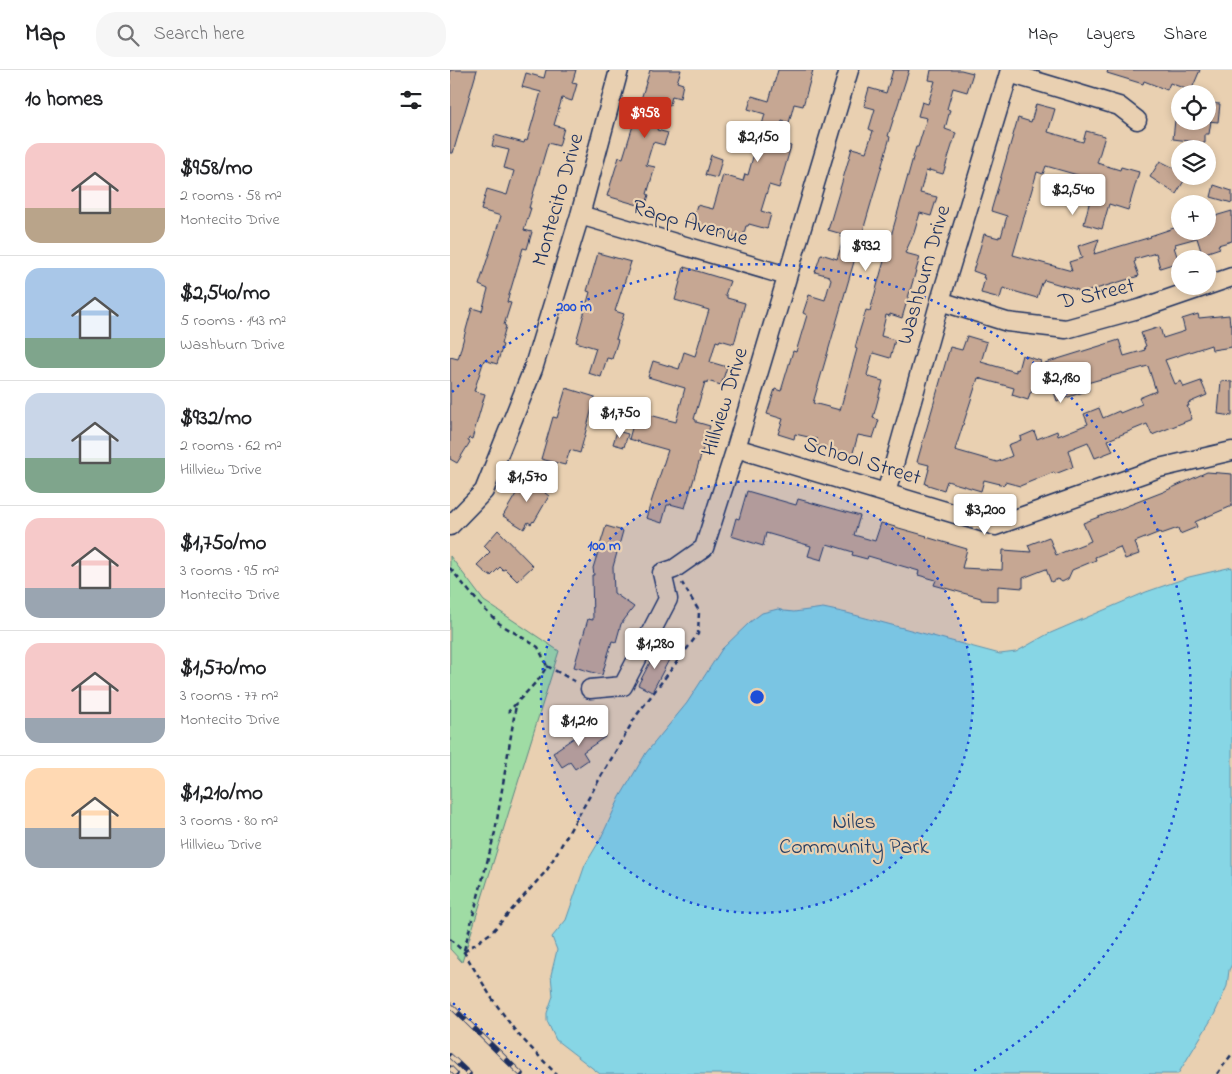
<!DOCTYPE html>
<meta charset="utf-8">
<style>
:root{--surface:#fff;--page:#f6f6f6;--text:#202124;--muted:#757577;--line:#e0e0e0;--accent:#c8321e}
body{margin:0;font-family:"Indie Flower",sans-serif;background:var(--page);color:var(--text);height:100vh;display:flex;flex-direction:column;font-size:19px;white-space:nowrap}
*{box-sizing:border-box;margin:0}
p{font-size:16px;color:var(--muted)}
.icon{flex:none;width:28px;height:28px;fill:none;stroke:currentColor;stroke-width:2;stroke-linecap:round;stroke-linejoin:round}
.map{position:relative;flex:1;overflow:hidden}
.drawer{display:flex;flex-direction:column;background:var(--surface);width:450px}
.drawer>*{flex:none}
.controls{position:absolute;left:721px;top:15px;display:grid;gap:10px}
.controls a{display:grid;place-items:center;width:45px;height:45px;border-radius:50%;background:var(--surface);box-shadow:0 2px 8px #0003;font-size:25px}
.price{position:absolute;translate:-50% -42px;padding:0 11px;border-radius:5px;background:#fff;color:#222;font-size:16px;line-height:32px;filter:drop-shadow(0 1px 2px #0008)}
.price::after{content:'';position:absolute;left:50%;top:30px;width:15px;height:11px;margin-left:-8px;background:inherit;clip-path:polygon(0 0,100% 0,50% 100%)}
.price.current{background:var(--accent);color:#fff}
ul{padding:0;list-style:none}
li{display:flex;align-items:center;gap:15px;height:125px;padding:0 25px}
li+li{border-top:1px solid var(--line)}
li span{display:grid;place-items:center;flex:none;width:140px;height:100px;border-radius:15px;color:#555}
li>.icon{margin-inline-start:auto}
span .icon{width:60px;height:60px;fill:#fffc;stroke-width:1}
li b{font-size:21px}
h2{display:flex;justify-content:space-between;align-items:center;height:60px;padding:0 25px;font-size:21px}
header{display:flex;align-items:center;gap:30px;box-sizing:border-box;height:70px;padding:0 25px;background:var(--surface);border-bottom:1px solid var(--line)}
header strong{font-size:24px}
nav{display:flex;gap:28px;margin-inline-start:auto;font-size:18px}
.search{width:350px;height:45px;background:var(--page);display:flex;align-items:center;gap:12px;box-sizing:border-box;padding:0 18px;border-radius:20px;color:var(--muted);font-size:19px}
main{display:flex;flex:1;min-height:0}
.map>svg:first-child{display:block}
.green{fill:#9fdca4;stroke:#5d8681}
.water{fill:#87d6e5;stroke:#5c93af}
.building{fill:#c6a793;stroke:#1b2f5e}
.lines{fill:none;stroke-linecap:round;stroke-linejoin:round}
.minor-casing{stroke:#1b2f5e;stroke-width:21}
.path{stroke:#1b2f5e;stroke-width:2.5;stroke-dasharray:5 4;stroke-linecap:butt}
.minor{stroke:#e9d0b1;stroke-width:18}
.rail-casing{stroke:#1b2f5e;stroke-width:5.5}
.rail{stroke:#e9d0b1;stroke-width:4;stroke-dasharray:11;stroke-linecap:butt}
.ring{fill:none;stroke:#1d4ed8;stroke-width:2.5;stroke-dasharray:2.5 5}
.labels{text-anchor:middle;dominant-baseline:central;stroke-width:4.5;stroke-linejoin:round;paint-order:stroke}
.street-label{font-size:22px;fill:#1b2f5e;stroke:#e9d0b1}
.park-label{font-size:22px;fill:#284065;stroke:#e9d0b1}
.centre{fill:#1d4ed8;stroke:#e9d0b1;stroke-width:2.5}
.ring-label{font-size:15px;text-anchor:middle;font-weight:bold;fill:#1d4ed8;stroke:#e9d0b1;stroke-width:4.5;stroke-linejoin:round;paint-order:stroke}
</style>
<header>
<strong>Map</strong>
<div class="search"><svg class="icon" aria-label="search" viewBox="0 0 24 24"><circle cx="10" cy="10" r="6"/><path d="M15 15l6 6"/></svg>Search here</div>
<nav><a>Map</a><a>Layers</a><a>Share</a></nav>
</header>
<main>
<section class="drawer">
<h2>10 homes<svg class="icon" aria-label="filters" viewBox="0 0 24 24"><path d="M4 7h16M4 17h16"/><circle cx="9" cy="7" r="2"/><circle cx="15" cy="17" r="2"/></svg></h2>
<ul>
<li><span style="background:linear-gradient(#f6c9c9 65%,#b9a48a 0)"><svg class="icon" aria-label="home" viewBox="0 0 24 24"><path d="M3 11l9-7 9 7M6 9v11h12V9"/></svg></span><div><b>$958/mo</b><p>2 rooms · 58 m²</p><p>Montecito Drive</p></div></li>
<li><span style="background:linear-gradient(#a9c7e8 70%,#7fa58c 0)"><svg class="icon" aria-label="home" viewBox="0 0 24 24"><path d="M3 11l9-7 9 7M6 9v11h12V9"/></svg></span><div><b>$2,540/mo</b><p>5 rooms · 143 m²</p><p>Washburn Drive</p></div></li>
<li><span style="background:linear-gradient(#c9d6e8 65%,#7fa58c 0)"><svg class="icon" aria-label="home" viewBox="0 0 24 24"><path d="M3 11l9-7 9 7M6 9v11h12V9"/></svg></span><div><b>$932/mo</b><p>2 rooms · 62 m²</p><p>Hillview Drive</p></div></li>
<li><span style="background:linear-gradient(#f6c9c9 70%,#9aa5b1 0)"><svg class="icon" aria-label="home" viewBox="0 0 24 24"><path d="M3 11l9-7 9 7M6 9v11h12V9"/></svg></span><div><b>$1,750/mo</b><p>3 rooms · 95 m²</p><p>Montecito Drive</p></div></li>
<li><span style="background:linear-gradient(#f6c9c9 75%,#9aa5b1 0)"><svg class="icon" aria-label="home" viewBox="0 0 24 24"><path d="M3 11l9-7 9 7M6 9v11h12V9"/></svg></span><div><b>$1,570/mo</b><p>3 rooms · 77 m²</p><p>Montecito Drive</p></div></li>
<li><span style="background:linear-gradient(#ffd9b3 60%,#9aa5b1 0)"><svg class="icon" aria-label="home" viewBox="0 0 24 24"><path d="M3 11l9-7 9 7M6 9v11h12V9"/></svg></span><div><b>$1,210/mo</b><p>3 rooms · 80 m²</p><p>Hillview Drive</p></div></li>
</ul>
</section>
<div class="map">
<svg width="782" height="1004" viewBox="0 0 782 1004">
<rect width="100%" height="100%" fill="#e9d0b1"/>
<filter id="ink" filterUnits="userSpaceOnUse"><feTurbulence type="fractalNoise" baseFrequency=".02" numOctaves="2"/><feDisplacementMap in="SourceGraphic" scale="10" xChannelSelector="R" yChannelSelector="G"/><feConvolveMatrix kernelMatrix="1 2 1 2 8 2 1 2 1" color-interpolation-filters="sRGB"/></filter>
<g filter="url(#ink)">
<path class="green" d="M0,486L34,531L109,581L12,892L0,879Z"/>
<path class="water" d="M782,497V894L779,900L777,916L764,945L728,1004H150L106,970L97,951V943L103,926L101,905L107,880L102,867L116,850L135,795L150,770L170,727L196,683L237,633L272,579L300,552L312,543L328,539L334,541L344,542L373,538L397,543L550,584L566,582L596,565L696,522L739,507Z"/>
<path class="building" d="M0,0H27L3,83H0Z
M96,0H126L122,13L127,14L122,31L112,28L104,55L114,58L109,76L98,73L79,138H81L74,160L82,162L77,179L73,178L57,232L61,233L54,255L56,256L51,274L53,275L47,294L34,290L24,321L35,324L22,369L19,368L18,371L20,372L7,393L0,389V287L8,289L22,238L32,241L38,219L29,215L51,146L31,140L37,119L57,125L64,101L54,98L59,80L42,76L45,65L74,73L75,70L77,71L91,22L72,17L76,3L94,8Z
M200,0H231L227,12L233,14L230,28L222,26L220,35L215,34L207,60L218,63L214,75L203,72L196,95L205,97L197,124L199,125L195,137L157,126L169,87L173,88Z
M328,0H363L353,36L344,34L339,53L332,51L327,72L341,76L329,118L319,115L311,141L321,144L317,159L299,154L298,156H296L292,170L241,154L247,135L263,139L273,105L293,111L295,104L298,105L315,44L298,39L302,26L319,31Z
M443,0H459L438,66L440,67L428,109L363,333L390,340L407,279L405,278L409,263L416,240L420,241L466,77H468L477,48L468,46L472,32L478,34L485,11L479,10L481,0H511L523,3L517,22L503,18L497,39L500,40L495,59L506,63L493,104L479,100V102L476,101L470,123L487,127L481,146L470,143L464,163L455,183L470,187L452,248L440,244V246L436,245L431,266L445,270L440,288L423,283L417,305L419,307L433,311L423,348L429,350L423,368L408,365L402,386L365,375L367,369L345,364L344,369L328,364L333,349L317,344L325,319L331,321L343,281L346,282L357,245L353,243L359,225L375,230L381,209L379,206L365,202L371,184L387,189L394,167H391L392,164L378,160L402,78L416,82L423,61L419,59L425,39L414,36L419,18L436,23Z
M658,0H750L741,21L720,13L717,20L694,11L693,14L657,3Z
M758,33L770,34L768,52L758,51Z
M586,34L605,39L598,62L633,72L636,61L655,66L647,93L670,100L671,97L689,102L678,140L659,134L652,159L634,154L645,110L596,96L593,104L587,102L563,185L622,201L619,192L632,188L628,176L649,169L644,184L701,167L700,166L730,156V161H758V148L782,141V171L768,175L770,178L752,184L747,168L725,174L726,177H724L729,192L710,198L706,183L685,189L686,191L684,192L689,206L629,224L628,220L594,210L593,213H592L587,228L553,218L550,228L531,223L535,208H533L534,205L523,201L528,185L534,164L549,168V166L551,167L557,146L541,141L568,48L581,52Z
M725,50L761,51L759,64H755V73L723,69Z
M261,85L272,89L267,108L255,105Z
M710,91L730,101V106H737L726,124L700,107Z
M764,115L782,121V133L761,127Z
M148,183L181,192L165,241L174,244L166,269L168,270L162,289L157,288L151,307L138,303L146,278L126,272L140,222L137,221Z
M234,197L280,211L275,225H277V228L295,233L284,274L270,270L269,272L266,271L260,292L277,297L271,315L257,311V313L255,312L244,349L246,350V352L260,356L235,438L220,434V435H217L212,453L196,448L218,380L179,369L187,340L200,343V345L226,352L235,318L198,307L203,291L229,299L234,282L245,286L259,240L225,230Z
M748,244L749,248L779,245L780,254H782V277L762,280L761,275L715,290L725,314L731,311L734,317L751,311L757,325L738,333L739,336H737L742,349L702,365L697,354L658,370L663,381L645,388L638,372L618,380L623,397L605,404L604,402L570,416L555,412L554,415L534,410L531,421L497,411L494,420L475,414L479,399H478L479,395L467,392L500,277L512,280L517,266L537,272L531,292L566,302V299L568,300L572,285L591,291L581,323H580L578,330L562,325L564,318L528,308L505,380L547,392L562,386L558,375L571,370L570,367L584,361L587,369L607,361L608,366L638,354L634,344L649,338L653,348L669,341L670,343L692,334L689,328L706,321L698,296L637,313L639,320L607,331L595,293L669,270L674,286L695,280L694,277L696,276L691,263L710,257L713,268L735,261L732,249Z
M771,311L782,312V346L768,344Z
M116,318L145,327L130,383L120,380L115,395L91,389L103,347L107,348Z
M167,361L178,364L174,377L163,374Z
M757,402L782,404V436L747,451L745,452L747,457L730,464L728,458L711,464L710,462L685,472L689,484L675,489L670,477L645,487L646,490L622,500L618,509L612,512L608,509L601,512L596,499L573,508V518L548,516V531L531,530V528L484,515L486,510L468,505L469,501L418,486L417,489L402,485L403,482L377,474L372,490L358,486L361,476L316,463L313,476L281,466L286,448L289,449L297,421L346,435L348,429L410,446L404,465L425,471L431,453L477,466L476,467L517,479L512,498L552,500L553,480L581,482L578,475L599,467L606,485L641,471L633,453L713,422Z
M77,405L98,417L95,423L99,426L84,452L83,451L81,454L78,452L74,459L53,446Z
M156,456L173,461L163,497L164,523L184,537L171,554L166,572L162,571L152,605L124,597L138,549L143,550L142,505H144L143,498Z
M48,460L83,496L67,511L55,499L53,500L50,497L41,506L40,504L38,505L27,495L40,482L34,476Z
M207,579L221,586L202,622L188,615Z
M146,653L155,667L133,682L138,690L125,699L120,692L112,697L103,683L106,681V680Z"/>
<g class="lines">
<defs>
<path id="minor" d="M559,3L669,36L687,50
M130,145L337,206
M490,231L557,252L616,259L692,238L782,207
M286,378L545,456L709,398L782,381
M436,423L490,231L560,0
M0,456L34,421L83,299L130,145L169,0
M140,619L173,616L218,529L212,503L224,499L254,478L286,378L399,0"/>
</defs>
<use href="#minor" class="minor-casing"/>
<path class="path" d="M0,498L33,538L50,554L88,577L97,596L89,609L58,642
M97,596L126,612
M0,869L14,882L41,927L66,962L106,1004
M14,880L45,762L66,635
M14,882L42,862L97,800L186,646L248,564L249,541L232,513
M767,1004L782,984"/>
<use href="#minor" class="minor"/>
<defs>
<path id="rail" d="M0,935L71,1004
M0,986L19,1004
M0,998L6,1004"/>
</defs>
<use href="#rail" class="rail-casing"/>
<use href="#rail" class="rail"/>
</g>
</g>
<circle cx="307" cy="627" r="216" fill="#1d4ed8" fill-opacity=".12"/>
<g class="ring">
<circle cx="307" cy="627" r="216"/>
<path d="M94 1003A432 432 0 0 1 2 932M2 322A432 432 0 1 1 520 1003"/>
</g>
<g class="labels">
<g class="street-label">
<text transform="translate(109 130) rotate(-74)">Montecito Drive</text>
<text transform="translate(240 154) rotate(16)">Rapp Avenue</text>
<text transform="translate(475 205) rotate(-74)">Washburn Drive</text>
<text transform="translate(647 225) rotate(-13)">D Street</text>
<text transform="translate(276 332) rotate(-73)">Hillview Drive</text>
<text transform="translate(412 392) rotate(17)">School Street</text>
</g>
<g class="park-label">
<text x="404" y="753">Niles<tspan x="404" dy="25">Community Park</tspan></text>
</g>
</g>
<circle cx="307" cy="627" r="8" class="centre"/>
<g class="ring-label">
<text x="124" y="241">200 m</text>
<text x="154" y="480">100 m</text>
</g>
</svg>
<div class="controls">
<a><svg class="icon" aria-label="locate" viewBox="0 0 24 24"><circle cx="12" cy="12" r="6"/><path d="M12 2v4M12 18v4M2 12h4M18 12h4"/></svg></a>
<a><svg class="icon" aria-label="layers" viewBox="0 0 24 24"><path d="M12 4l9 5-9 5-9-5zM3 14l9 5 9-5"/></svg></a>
<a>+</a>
<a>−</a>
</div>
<b class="price current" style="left:195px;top:69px">$958</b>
<b class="price" style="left:308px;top:93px">$2,150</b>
<b class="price" style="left:623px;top:146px">$2,540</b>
<b class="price" style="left:416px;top:202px">$932</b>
<b class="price" style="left:611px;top:334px">$2,180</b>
<b class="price" style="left:170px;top:369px">$1,750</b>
<b class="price" style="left:77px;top:433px">$1,570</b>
<b class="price" style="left:535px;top:466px">$3,200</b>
<b class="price" style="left:205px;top:600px">$1,280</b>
<b class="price" style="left:129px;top:677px">$1,210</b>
</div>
</main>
